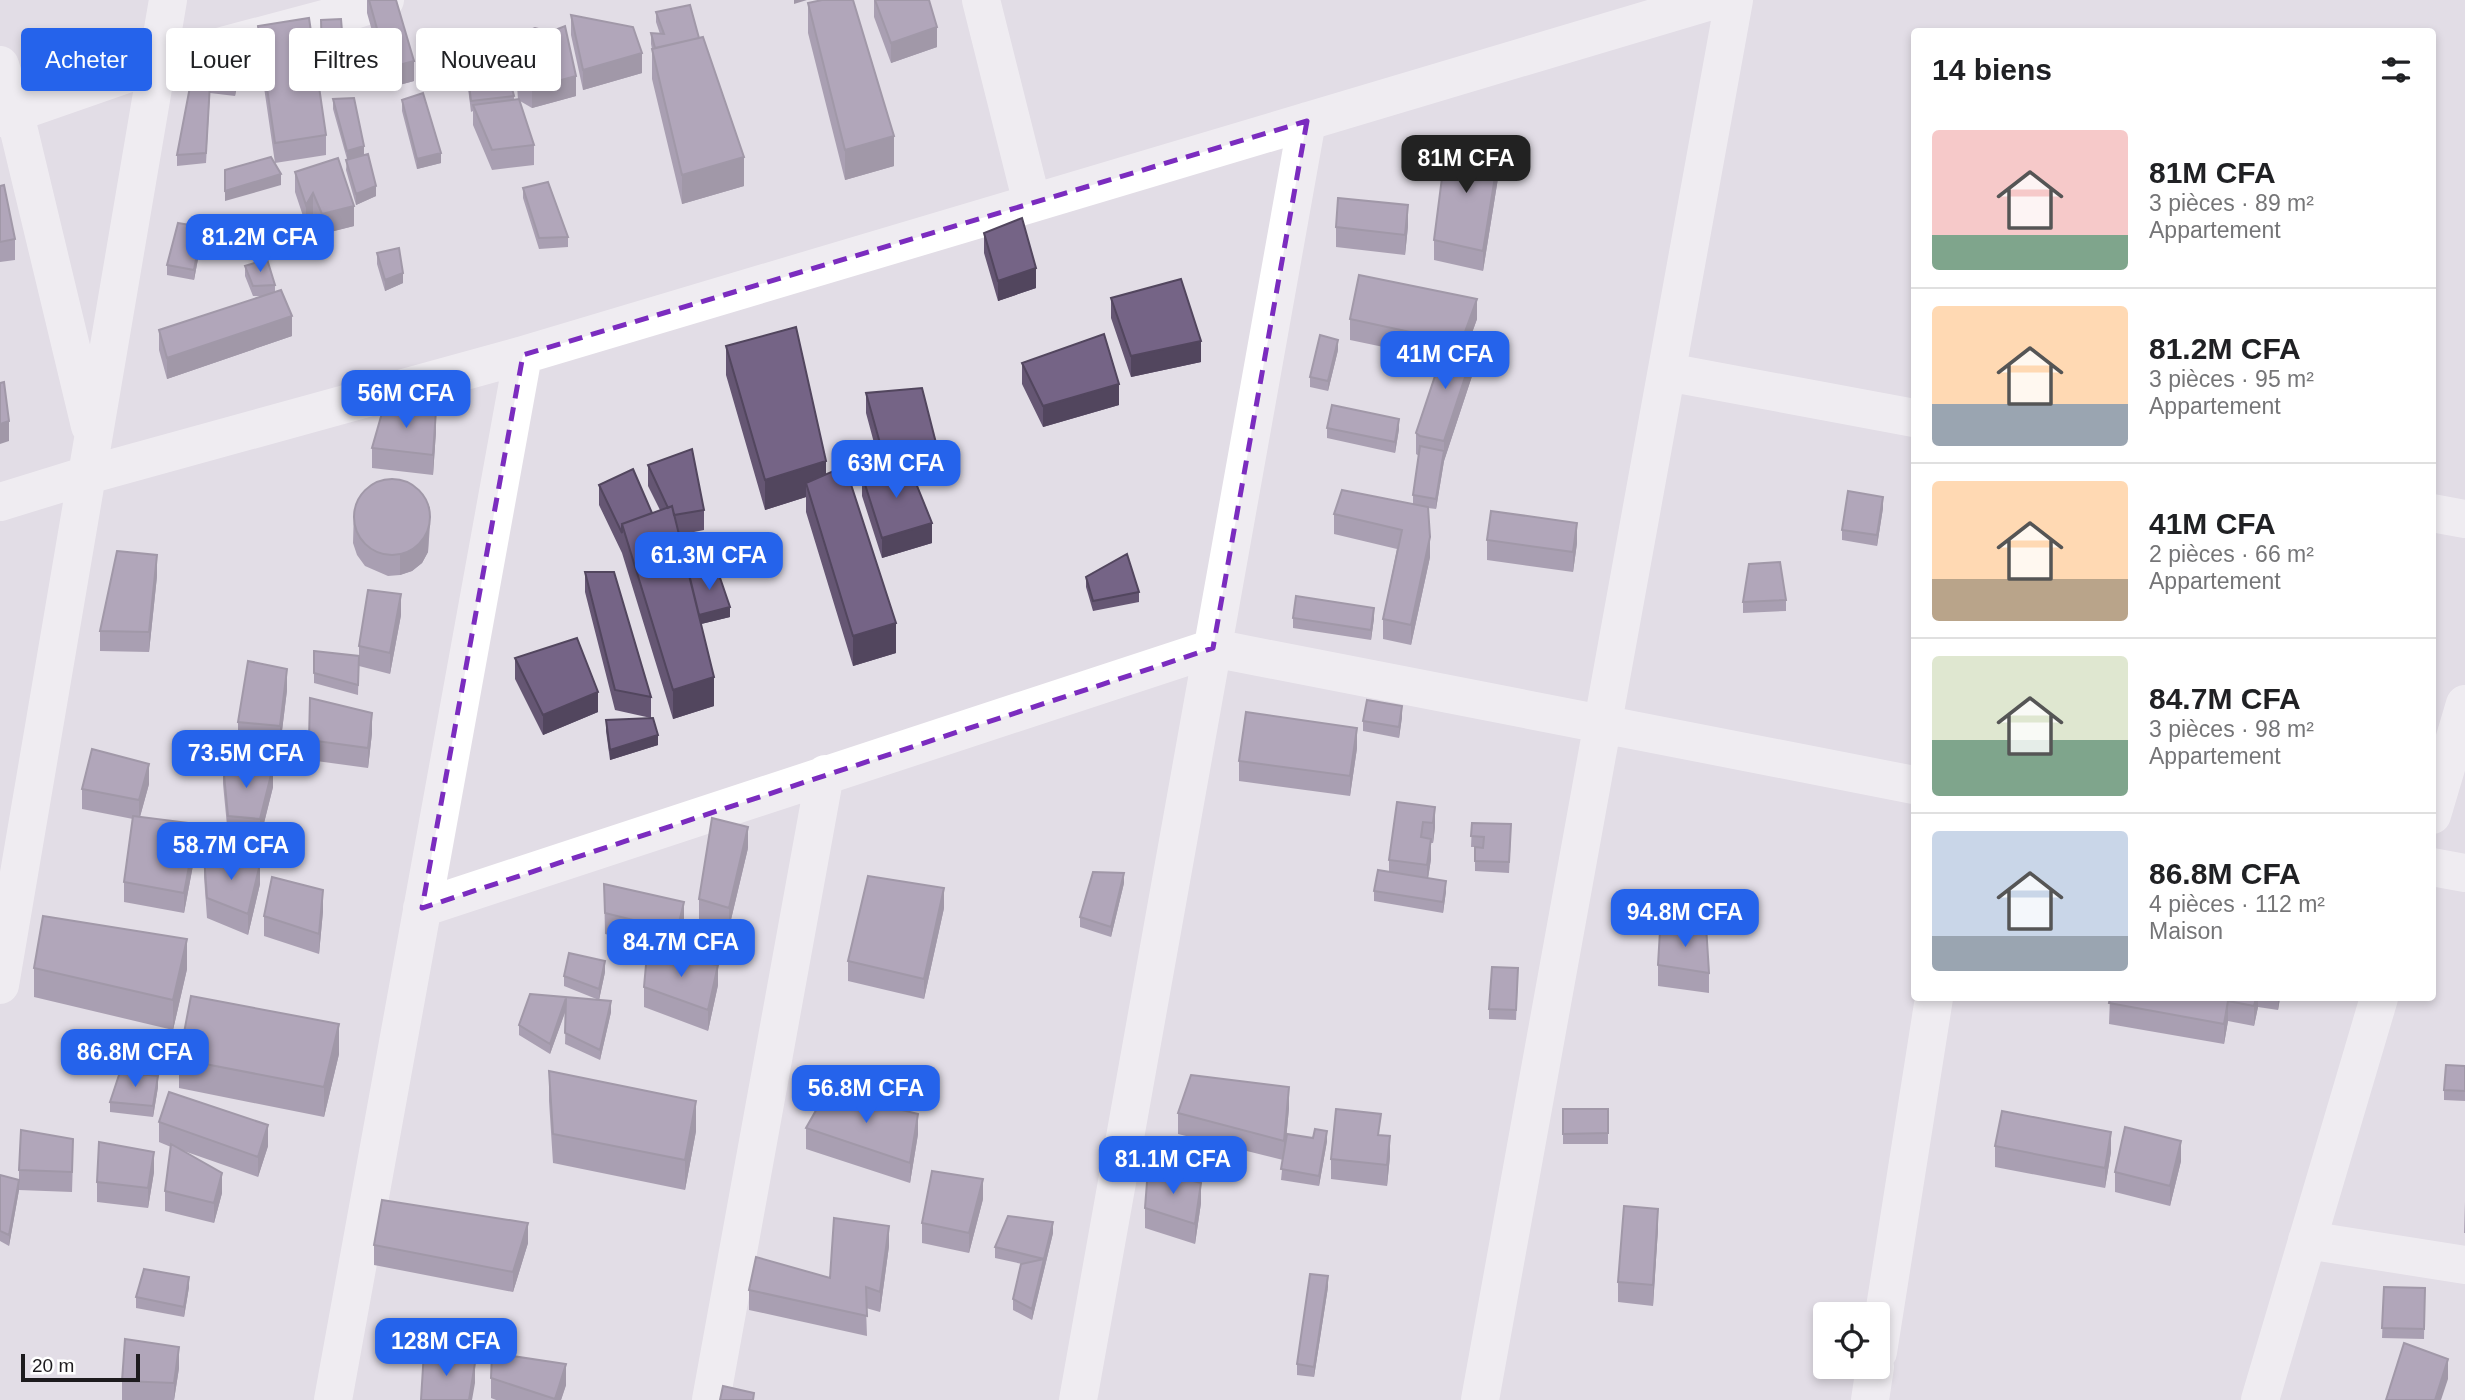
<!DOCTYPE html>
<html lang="fr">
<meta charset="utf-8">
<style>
:root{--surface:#fff;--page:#f6f6f6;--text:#202124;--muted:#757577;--line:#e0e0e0;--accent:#2563eb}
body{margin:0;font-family:Arial,sans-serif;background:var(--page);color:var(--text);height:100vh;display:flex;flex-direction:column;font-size:26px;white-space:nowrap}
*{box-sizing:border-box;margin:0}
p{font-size:23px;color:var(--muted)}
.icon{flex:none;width:38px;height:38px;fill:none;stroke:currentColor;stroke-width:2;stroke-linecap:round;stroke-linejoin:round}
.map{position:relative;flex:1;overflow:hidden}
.drawer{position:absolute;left:1911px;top:28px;width:525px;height:973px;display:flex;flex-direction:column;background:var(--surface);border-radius:7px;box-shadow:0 4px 10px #0003}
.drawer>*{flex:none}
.banner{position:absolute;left:21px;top:28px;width:665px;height:63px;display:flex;gap:14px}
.tools{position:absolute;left:1813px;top:1302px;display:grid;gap:14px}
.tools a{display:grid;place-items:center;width:77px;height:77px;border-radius:7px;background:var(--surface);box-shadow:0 4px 10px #0003;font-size:35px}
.scale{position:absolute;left:21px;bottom:18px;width:119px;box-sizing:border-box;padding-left:7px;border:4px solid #1d1b1e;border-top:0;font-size:19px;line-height:24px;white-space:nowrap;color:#1d1b1e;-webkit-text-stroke:5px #fff;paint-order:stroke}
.price{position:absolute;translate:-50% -60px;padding:0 16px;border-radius:14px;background:var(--accent);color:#fff;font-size:23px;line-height:46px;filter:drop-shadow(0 2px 4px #0008)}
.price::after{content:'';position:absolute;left:50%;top:42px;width:21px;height:16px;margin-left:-10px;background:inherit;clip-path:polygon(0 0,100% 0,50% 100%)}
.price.selected{background:#222;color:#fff}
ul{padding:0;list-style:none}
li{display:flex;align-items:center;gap:21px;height:175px;padding:0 21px}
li+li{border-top:2px solid var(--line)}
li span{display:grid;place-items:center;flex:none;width:196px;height:140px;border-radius:7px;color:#555}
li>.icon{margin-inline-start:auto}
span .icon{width:84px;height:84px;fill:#fffc;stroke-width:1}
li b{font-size:30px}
h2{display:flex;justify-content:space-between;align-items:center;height:84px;padding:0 21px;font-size:30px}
.pill{padding:0 24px;border-radius:7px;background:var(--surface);box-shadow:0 4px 10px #0003;font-size:24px;line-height:63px}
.pill.selected{background:var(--accent);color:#fff}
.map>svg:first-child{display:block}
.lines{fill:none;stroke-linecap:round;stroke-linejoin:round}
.minor{stroke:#fff;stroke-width:38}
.wall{fill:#655673}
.shaded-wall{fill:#52465e}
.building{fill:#756486;stroke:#52465e;stroke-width:2}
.marked{fill:none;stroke:#7b2cbf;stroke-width:5;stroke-dasharray:14 9;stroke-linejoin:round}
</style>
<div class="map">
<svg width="2465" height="1400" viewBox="0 0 2465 1400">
<rect width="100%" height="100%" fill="#e2dde6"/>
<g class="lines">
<path class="minor" d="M981,0L1032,203
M0,65L15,114L90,426
M0,118L158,63L339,15L385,0
M1667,372L1914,418
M0,502L88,475L523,355L1714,0
M2432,513L2465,519
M2432,815L2465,704
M2432,867L2465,873
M422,908L1213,648L1914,785
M0,985L168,0
M2307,1240L2465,1265
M1878,1352L1934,998
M333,1400L523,355
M711,1400L825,774
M1078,1400L1307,121
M1480,1400L1734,0
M1870,1400L1875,1367
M2260,1400L2379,998"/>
</g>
<path class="wall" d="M367,0H396L414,81L388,88L367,13Z
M874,0H929L937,47L891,63L874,17Z
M808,3L894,166L845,180L808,33Z
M656,12L699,38L744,186L682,204L652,79V49L651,44V33L660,34L656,22Z
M571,15L642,73L583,90L571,35Z
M321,20L344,55V65L322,67Z
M258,26L326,135V155L275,163L258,46Z
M515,36L576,96L532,108L520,101L534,145V165L492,170L473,125V111L471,112L466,72V61L514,96V100H518L515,56Z
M197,50L239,72L235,96L210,93L206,163L177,166V155Z
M333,99L364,155L376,196L356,205L346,170L347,159L333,109Z
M402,100L441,163L417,169L402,111Z
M295,172L354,226L322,234L313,214L306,225L295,192Z
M1499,172L1483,271L1434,260V240Z
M0,186L15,239V260L0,262Z
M523,188L568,237V247L539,249L523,198Z
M1408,226L1405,255L1336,247V227Z
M984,233L1036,288L998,301L984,253Z
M202,238L194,280L167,275V265Z
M377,253L403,283L385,291L377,264Z
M245,266L275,285V292L292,336L167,379L159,350V330L263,296H253L245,276Z
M1111,298L1201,362L1131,377L1111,318Z
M1350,319H1477L1467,347L1474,370L1444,461L1436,509L1428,508L1430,557L1411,645L1383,639V619L1397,549L1334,534V514L1413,504V495L1419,456L1416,454V433L1441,359L1350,340Z
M726,346L826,474L896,653L853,666L806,512V497L765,510L726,375Z
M1338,350L1328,391L1310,387V377Z
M1022,363L1119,405L1043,427L1022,384Z
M866,393L936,463L910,469L932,543L882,558L862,496V475L881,469L866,413Z
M1327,428L1399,429L1395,453L1327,438Z
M436,431L433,475L372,468V448Z
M648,465L704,510V530L679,535L689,574L730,617L701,624L714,706L673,719L622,553L599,505V485L652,513L660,510L648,486Z
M1883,508L1877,546L1842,540V530Z
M354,509L430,526L428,552L422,563L412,571L400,575L388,576L365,566L357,555L353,543Z
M1487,540L1577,543L1573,572L1487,560Z
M585,572L651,697V718L615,710L585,592Z
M157,576L149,652L100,651V631Z
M1086,577L1139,592V602L1093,611L1086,587Z
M1786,600V611L1743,613V602Z
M401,615L390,674L359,666V646Z
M1293,618H1374L1371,640L1293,628Z
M314,651L359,656L358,695L314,683Z
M515,658L598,712L543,735L515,679Z
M287,690L280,747L238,742V722Z
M1402,717L1399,738L1363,731V721Z
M606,720L658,745L610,760L606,731Z
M372,733L368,768L309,760V740Z
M1357,748L1350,796L1239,781V761Z
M223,764L273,787L260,839L228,836L223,784Z
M149,784L140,817L197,844L184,913L124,902V882L133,819L82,809V789Z
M1435,807V827L1433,843H1431V859L1428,878L1446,891L1443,913L1374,901V891L1389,872V860Z
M1472,823L1511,834L1509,873L1475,871V847H1483H1471Z
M748,848L729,928L699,920V899Z
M204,856L260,884L248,935L207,918L204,877Z
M1124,883L1111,937L1080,927V917Z
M604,884L684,922L677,951L605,934Z
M944,908L924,999L848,981V961Z
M323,911L319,954L264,936V916Z
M1658,965L1709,973V993L1658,986Z
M34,968L187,969L173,1030L34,997Z
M605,972L599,1000L564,986V976Z
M1518,978L1516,1020L1489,1019V1009Z
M718,985L708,1031L644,1007V987Z
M530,994L611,1012L600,1060L565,1044L566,1010L550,1054L519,1035V1025Z
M2110,998H2280L2278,1010L2258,1007L2254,1026L2228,1021L2224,1044L2109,1024Z
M339,1054L324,1117L179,1088V1059Z
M2465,1066V1101L2444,1100V1090Z
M549,1071L696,1131L685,1190L553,1163L549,1101Z
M158,1087L153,1117L110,1112V1102Z
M1289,1108L1286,1140L1327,1141L1319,1186L1281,1180L1283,1160L1178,1134V1113Z
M1563,1109H1608V1144H1563Z
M159,1122L268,1146L258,1177L181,1150L222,1193L214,1223L165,1211V1191L171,1147L159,1142Z
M806,1128L918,1134L910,1183L806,1149Z
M1381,1135L1390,1156L1387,1186L1331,1179V1159Z
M1995,1146L2111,1152L2105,1188L1995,1167Z
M73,1159L72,1192L19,1190V1170Z
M2181,1161L2170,1206L2115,1192V1172Z
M154,1172L148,1208L97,1202V1182Z
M0,1175L19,1190L9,1246L0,1241Z
M983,1199L969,1253L922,1243V1223Z
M2465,1202V1233H2464Z
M1201,1203L1195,1244L1145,1228V1208Z
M1658,1229L1653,1306L1618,1302V1282Z
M1053,1233L1032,1320L1013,1310V1299L1022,1264L995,1258V1247Z
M528,1243L513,1292L374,1265V1245Z
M889,1246L880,1312L866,1308L867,1336L749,1310V1290L830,1278Z
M189,1287L184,1317L136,1308V1297Z
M1328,1287L1314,1377L1297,1375V1364Z
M2384,1287L2425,1288L2424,1339L2382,1338Z
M179,1368L174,1400H122V1381Z
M491,1378L566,1385L561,1400H496L491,1398Z"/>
<path class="shaded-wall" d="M794,0H807L794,4Z
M937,27V47L891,63V43Z
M642,53V73L583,90V70Z
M239,61V72L235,96V85Z
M414,61V81L388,88V68Z
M576,76V96L532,108V88Z
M894,136V166L845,180V150Z
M364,146V156L347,161V151Z
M1499,152V172L1483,271V251Z
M441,153V163L417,169V159Z
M744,157V186L682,204V175Z
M281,174V185L225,201V191Z
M376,186V196L356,205V194Z
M313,193V214L306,225V205Z
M1408,205V226L1405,255V235Z
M354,206V226L322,234V214Z
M202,227V238L194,280V270Z
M1036,268V288L998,301V281Z
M403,273V283L385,291V280Z
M1477,299V319L1462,360V340Z
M292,316V336L167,379V358Z
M1338,340V350L1328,391V381Z
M1201,341V362L1131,377V356Z
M1474,350V370L1444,461V441Z
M1119,384V405L1043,427V406Z
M436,410V431L433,475V455Z
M1399,419V429L1395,453V442Z
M9,421V441L0,444V424Z
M936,443V463L883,475V454Z
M1444,451V461L1436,509V499Z
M826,461V491L806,483V497L765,510V480Z
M1883,497V508L1877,546V535Z
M430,506L428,552L422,563L412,571L400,575V555Z
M932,523V543L882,558V538Z
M1577,523V543L1573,572V552Z
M1430,537V557L1411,645V625Z
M157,555V576L149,652V632Z
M401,594V615L390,674V653Z
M730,607V617L697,625V615Z
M1374,608V618L1371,640V630Z
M896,623V653L853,666V636Z
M287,669V690L280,747V726Z
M714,677V706L673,719V690Z
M598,692V712L543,735V715Z
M1402,706V717L1399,738V727Z
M372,713V733L368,768V748Z
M1357,728V748L1350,796V776Z
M658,735V745L610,760V750Z
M149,764V784L139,820V800Z
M273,767V787L260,839V819Z
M1435,807V827L1433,843V823Z
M197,824V844L184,913V893Z
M748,827V848L729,928V908Z
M1431,839V859L1427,885V865Z
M260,864V884L248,935V914Z
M1124,873V883L1111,937V927Z
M1446,881V891L1443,913V902Z
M944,888V908L924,999V979Z
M323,890V911L319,954V934Z
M684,902V922L677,951V931Z
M187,939V969L173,1030V1000Z
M605,961V972L599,1000V989Z
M718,965V985L708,1031V1010Z
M566,998V1009L550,1054V1044Z
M2256,998H2258V1007L2254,1026V1006Z
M2278,998H2280L2278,1010Z
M611,1001V1012L600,1060V1050Z
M2228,1001V1021L2224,1044V1024Z
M339,1024V1054L324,1117V1087Z
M158,1076V1087L153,1117V1106Z
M1289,1087V1108L1284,1161V1141Z
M696,1101V1131L685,1190V1160Z
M918,1114V1134L910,1183V1163Z
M268,1125V1146L258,1177V1157Z
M1327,1131V1141L1319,1186V1176Z
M2111,1132V1152L2105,1188V1168Z
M1390,1136V1156L1387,1186V1165Z
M2181,1141V1161L2170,1206V1186Z
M154,1152V1172L148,1208V1188Z
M222,1173V1193L214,1223V1203Z
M983,1179V1199L969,1253V1233Z
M19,1180V1190L9,1246V1235Z
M1201,1183V1203L1195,1244V1224Z
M1658,1209V1229L1653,1306V1285Z
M1053,1222V1233L1032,1320V1309Z
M528,1223V1243L513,1292V1272Z
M889,1226V1246L880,1312V1292Z
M1328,1276V1287L1314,1377V1367Z
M189,1277V1287L184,1317V1307Z
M179,1347V1368L174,1400V1383Z
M2448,1359V1379L2441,1400H2435Z
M475,1363V1383L472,1400H469Z
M566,1364V1385L561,1400H555Z"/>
<path class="building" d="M369,0H396L414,61L388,68Z
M822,0H853L894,136L845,150L808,3Z
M875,0H929L937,27L891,43Z
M690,5L699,38L655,48L651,33L664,34L656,12Z
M571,15L633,27L642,53L583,70Z
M309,18L326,135L275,143L258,26Z
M341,19L344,55L322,57L321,20Z
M565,26L576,76L532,88L518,80L515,36L535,28L550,32Z
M703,37L744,157L682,175L652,49Z
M197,50L239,61L235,85L210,83L206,153L177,155Z
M502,51L514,96L471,101L466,61Z
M423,93L441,153L417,159L402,100Z
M354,98L364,146L347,151L333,99Z
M519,99L534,145L492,150L473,105Z
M1447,139L1499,152L1483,251L1434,240Z
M368,154L376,186L356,194L346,160Z
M271,157L281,174L225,191V170Z
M338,158L354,206L322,214L313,193L306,205L295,172Z
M548,182L568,237L539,238L523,188Z
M4,185L15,239L0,242V186Z
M1338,198L1408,205L1405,235L1336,227Z
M1022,218L1036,268L998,281L984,233Z
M178,223L202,227L194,270L167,265Z
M399,248L403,273L385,280L377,253Z
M267,259L275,285L253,286L245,266Z
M1359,275L1477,299L1462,340H1447L1350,319Z
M1181,279L1201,341L1131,356L1111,298Z
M281,290L292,316L167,358L159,330Z
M796,327L826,461L765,480L726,346Z
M1104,334L1119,384L1043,406L1022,363Z
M1320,335L1338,340L1328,381L1310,377Z
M1447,340L1474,350L1444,441L1420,436L1416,433Z
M4,382L9,421L0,424V383Z
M922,388L936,443L883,454L866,393Z
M1332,405L1399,419L1395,442L1327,428Z
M384,406L436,410L433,455L372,448Z
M1420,446L1444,451L1436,499L1413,495Z
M692,449L704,510L674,515L672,506L668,508L648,465Z
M907,461L932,523L882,538L862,475Z
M845,466L896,623L853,636L806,483Z
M633,469L652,513L622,524V533L599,485Z
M354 517a38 38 0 1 1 76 0a38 38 0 1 1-76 0Z
M1342,490L1428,507L1430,537L1411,625L1383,619L1402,530L1334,514Z
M1848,491L1883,497L1877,535L1842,530Z
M672,506L714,677L673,690L622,524Z
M1491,511L1577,523L1573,552L1487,540Z
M117,551L157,555L149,632L100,631Z
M1127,554L1139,592L1093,601L1086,577Z
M1780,562L1786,600L1743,602L1749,564Z
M717,569L730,607L699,615L689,574Z
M585,572H614L651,697L615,690Z
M368,590L401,594L390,653L359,646Z
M1296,596L1374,608L1371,630L1293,618Z
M577,638L598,692L543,715L515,658Z
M314,651L359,656L358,685L314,673Z
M248,661L287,669L280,726L238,722Z
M310,698L372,713L368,748L309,740Z
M1367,700L1402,706L1399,727L1363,721Z
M1246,712L1357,728L1350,776L1239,761Z
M653,718L658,735L610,750L606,720Z
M92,749L149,764L139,800L82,789Z
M223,764L273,767L260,819L228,816Z
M1397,802L1435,807L1433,823L1423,822L1421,837L1431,839L1427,865L1389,860Z
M133,816L197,824L184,893L124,882Z
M712,818L748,827L729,908L699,899Z
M1472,823L1511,824L1509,862L1475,861V847L1483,848L1484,837L1471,836Z
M204,856L260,864L248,914L207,898Z
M1378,870L1446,881L1443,902L1374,891Z
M1093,872L1124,873L1111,927L1080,917Z
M868,876L944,888L924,979L848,961Z
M272,877L323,890L319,934L264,916Z
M604,884L684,902L677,931L605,913Z
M43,916L187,939L173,1000L34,968Z
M1706,925L1709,973L1658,965L1660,931Z
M569,953L605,961L599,989L564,976Z
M647,954L718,965L708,1010L644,987Z
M1492,967L1518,968L1516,1010L1489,1009Z
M530,994L611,1001L600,1050L565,1033L566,998L550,1044L519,1025Z
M191,996L339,1024L324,1087L179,1059Z
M2110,998H2256L2254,1006L2228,1001L2224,1024L2109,1003Z
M2446,1065L2465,1066V1091L2444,1090Z
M549,1071L696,1101L685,1160L553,1134Z
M120,1072L158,1076L153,1106L110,1102Z
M1191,1075L1289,1087L1284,1141L1178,1113Z
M827,1091L918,1114L910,1163L806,1128Z
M169,1092L268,1125L258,1157L159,1122Z
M1336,1109L1381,1114L1378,1135L1390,1136L1387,1165L1331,1159Z
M1563,1109H1608V1133L1563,1134Z
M2002,1111L2111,1132L2105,1168L1995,1146Z
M2125,1127L2181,1141L2170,1186L2115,1172Z
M1315,1129L1327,1131L1319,1176L1281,1169L1287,1134L1313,1138Z
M21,1130L73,1139L72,1172L19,1170Z
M99,1142L154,1152L148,1188L97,1182Z
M171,1144L222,1173L214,1203L165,1191Z
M1148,1169L1201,1183L1195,1224L1145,1208Z
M932,1171L983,1179L969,1233L922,1223Z
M0,1175L19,1180L9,1235L0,1231Z
M382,1200L528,1223L513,1272L374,1245Z
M1624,1206L1658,1209L1653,1285L1618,1282Z
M1008,1216L1053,1222L1044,1259L995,1247Z
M834,1218L889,1226L880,1292L866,1287L867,1316L749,1290L756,1257L830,1278Z
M1044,1259L1032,1309L1013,1299L1021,1264Z
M144,1269L189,1277L184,1307L136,1297Z
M1310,1274L1328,1276L1314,1367L1297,1364Z
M2384,1287L2425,1288L2424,1329L2382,1328Z
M125,1339L179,1347L174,1383L122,1381Z
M2404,1343L2448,1359L2435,1400H2386Z
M424,1351L475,1363L469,1400H421Z
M492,1353L566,1364L555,1399L491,1378Z
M723,1386L754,1393L753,1400H720Z"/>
<path d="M0 0H2465V1400H0ZM1307,121L1213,648L422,908L523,355Z" fill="#e2dde6" fill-opacity=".55" fill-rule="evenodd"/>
<path class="marked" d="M1307,121L1213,648L422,908L523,355Z"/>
</svg>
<div class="tools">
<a><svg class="icon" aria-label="locate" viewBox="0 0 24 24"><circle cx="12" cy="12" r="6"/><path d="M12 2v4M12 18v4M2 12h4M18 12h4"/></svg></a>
</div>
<div class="scale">20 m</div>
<b class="price selected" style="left:1466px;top:195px">81M CFA</b>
<b class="price" style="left:260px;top:274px">81.2M CFA</b>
<b class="price" style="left:1445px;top:391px">41M CFA</b>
<b class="price" style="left:406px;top:430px">56M CFA</b>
<b class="price" style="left:896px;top:500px">63M CFA</b>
<b class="price" style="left:709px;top:592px">61.3M CFA</b>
<b class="price" style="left:246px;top:790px">73.5M CFA</b>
<b class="price" style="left:231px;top:882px">58.7M CFA</b>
<b class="price" style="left:1685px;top:949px">94.8M CFA</b>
<b class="price" style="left:681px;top:979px">84.7M CFA</b>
<b class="price" style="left:135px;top:1089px">86.8M CFA</b>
<b class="price" style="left:866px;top:1125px">56.8M CFA</b>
<b class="price" style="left:1173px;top:1196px">81.1M CFA</b>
<b class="price" style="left:446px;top:1378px">128M CFA</b>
<div class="banner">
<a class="pill selected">Acheter</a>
<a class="pill">Louer</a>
<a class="pill">Filtres</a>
<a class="pill">Nouveau</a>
</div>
<section class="drawer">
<h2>14 biens<svg class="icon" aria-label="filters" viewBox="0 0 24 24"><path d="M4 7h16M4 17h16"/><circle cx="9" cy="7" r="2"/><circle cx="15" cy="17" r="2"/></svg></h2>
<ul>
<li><span style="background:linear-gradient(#f6c9c9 75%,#7fa58c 0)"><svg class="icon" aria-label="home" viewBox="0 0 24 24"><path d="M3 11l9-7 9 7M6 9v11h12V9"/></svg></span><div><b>81M CFA</b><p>3 pièces · 89 m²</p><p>Appartement</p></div></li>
<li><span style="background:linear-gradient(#ffd9b3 70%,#9aa5b1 0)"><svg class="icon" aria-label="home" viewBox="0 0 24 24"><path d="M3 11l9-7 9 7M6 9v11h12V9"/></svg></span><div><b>81.2M CFA</b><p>3 pièces · 95 m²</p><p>Appartement</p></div></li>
<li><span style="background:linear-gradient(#ffd9b3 70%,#b9a48a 0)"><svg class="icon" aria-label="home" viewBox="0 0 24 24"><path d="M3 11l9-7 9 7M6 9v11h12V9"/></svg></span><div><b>41M CFA</b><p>2 pièces · 66 m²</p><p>Appartement</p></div></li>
<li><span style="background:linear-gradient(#dfe7d0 60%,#7fa58c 0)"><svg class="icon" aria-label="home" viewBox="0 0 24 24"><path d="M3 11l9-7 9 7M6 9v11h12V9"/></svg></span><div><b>84.7M CFA</b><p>3 pièces · 98 m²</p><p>Appartement</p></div></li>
<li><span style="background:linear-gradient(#c9d6e8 75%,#9aa5b1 0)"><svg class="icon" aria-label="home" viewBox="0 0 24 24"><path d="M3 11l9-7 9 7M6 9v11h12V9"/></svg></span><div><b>86.8M CFA</b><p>4 pièces · 112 m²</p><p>Maison</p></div></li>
</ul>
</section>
</div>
